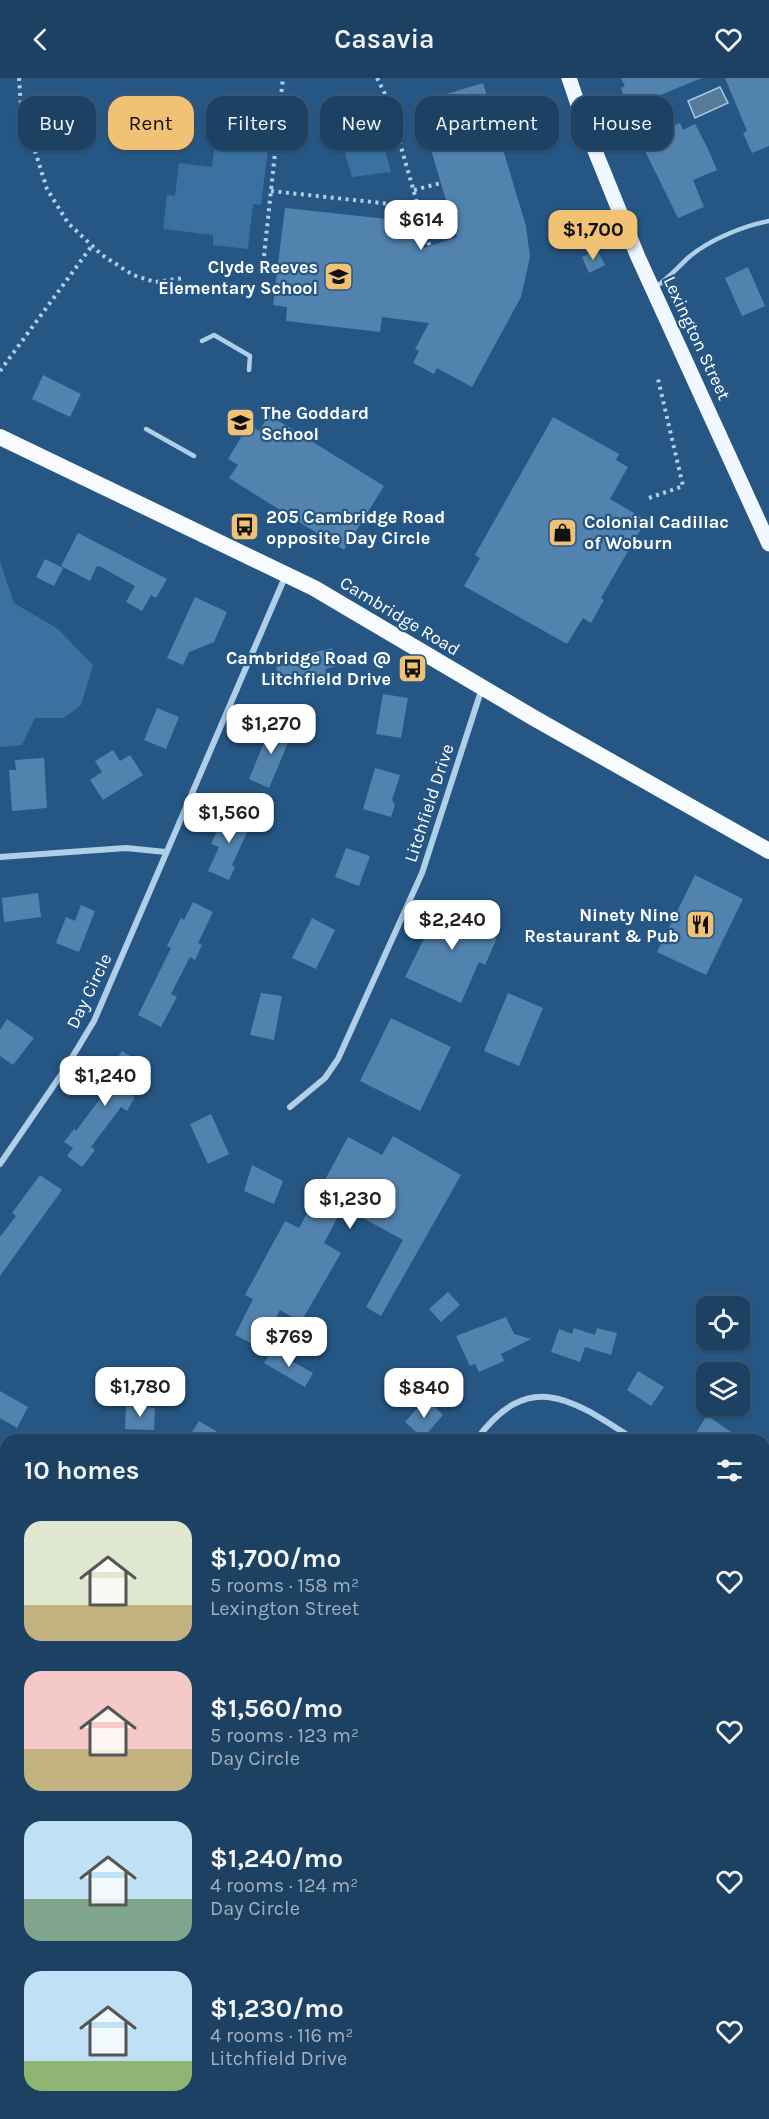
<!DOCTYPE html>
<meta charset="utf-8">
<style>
:root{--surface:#1c4163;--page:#254869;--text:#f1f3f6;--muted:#a0afbe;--line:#3a5a78;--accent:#f1c274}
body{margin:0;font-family:Karla,sans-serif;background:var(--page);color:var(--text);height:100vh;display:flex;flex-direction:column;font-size:22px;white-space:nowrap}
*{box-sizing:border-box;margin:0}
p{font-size:20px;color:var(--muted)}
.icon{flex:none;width:33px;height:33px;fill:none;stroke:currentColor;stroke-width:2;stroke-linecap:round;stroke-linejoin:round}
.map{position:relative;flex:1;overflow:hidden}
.side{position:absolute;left:0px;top:1356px;width:770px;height:686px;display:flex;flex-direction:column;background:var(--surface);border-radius:18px 18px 0 0;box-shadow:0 2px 4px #0004,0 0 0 2px var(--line)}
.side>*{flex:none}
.banner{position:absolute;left:18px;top:18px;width:734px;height:54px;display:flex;gap:12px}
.buttons{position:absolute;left:696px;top:1218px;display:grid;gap:12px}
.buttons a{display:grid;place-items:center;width:54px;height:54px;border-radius:12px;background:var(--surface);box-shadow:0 2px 4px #0004,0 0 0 2px var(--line);font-size:30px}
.price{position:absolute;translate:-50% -51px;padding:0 14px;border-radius:12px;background:#fff;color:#222;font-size:20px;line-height:39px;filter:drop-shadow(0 2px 3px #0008)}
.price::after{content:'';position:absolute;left:50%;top:36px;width:18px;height:14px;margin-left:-9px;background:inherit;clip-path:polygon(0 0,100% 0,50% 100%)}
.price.on{background:var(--accent);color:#111}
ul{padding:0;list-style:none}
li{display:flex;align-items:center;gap:18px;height:150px;padding:0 24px}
li span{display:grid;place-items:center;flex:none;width:168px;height:120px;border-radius:18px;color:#555}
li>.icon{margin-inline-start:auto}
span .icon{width:72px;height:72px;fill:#fffc;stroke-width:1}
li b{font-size:26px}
h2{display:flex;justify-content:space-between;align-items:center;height:72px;padding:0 24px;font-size:26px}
.pill{padding:0 21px;border-radius:18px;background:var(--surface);box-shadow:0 2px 4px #0004,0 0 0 2px var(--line);font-size:21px;line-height:54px}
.pill.on{background:var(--accent);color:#111}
header{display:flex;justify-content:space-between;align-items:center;height:78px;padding:0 24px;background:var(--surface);font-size:27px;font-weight:600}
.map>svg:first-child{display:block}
.green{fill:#3a71a1}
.water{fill:#597b9a;stroke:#a4c9e8;stroke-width:1.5}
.building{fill:#5283ae}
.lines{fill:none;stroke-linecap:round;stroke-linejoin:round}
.path{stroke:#afcee8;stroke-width:4;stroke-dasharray:3 4.5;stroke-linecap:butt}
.service{stroke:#afcee8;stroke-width:4.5}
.minor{stroke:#afcee8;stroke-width:6}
.primary{stroke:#f1f7fe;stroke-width:15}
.trunk{stroke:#f8fbfe;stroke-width:16}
.labels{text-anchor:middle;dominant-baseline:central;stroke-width:4.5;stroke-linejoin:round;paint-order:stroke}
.poi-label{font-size:18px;font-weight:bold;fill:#fff;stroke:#265784;text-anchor:end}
.street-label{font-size:18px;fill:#fff;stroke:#265784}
</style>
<header><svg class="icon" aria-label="back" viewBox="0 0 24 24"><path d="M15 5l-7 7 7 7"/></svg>Casavia<svg class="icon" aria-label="heart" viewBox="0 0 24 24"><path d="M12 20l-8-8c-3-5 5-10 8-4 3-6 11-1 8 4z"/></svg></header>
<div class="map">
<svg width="769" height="2041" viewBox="0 0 769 2041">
<rect width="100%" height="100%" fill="#265784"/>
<path class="green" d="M217,48L270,54L261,127L253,126L248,171L213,167V157L163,151L167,117L175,118L179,85L212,89Z
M380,54L391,94L352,99L340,59Z
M0,484L14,525L58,551L93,587L81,627L64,640H35L22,667L0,669Z"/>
<path class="water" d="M720,9L728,25L695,40L688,23Z"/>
<path class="building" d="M621,0H702L653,20L666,50L680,45L683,52L695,46L708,71L717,92L693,102L704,129L678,140L641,65L621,10L625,8Z
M725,0H769V68L752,75L743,55L747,53Z
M483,5L526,148L530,179L521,219L472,309L437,290L434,296L413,285L419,273L415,271L429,245L382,239L380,254L286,243L287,229L273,227L285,130L415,144L424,170L457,159L417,25Z
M597,172L605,187L589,195L582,179Z
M748,189L765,228L742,238L725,200Z
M43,297L81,316L70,339L32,321Z
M269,337L384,408L344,472L229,400L238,387L228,381L249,346L259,353Z
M553,339L619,376L616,382L628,389L610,421L646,442L601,520L604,522L591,545L583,540L567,566L464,508L480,480L475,477Z
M78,455L167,501L156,520L151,517L142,533L126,524L135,508L101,489L97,488L90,503L61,488Z
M45,481L63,490L54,508L36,499Z
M195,519L227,534L214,564L189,574L183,587L167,580Z
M332,570L337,588L325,591L327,597L292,606L291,603L280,606L276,589L287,586L286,581Z
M383,616L408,620L401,660L376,656Z
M157,630L179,639L166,671L144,662Z
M272,645L293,653L269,710L249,701Z
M113,672L120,683L130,677L143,697L103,722L90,702L102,694L95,683Z
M44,680L47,730L12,733L9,692H16L15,682Z
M375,690L400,697L392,722L395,727L391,739L363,731Z
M227,732L252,744L232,787L235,789L229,802L208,793L219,769L211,766Z
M346,770L370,778L359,808L335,799Z
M695,797L743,821L706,897L657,874Z
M38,815L41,839L4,844L2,820Z
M443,822L497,847L492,858L497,860L485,887L479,884L461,925L405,899Z
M193,824L213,834L198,865L202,867L195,882L190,879L171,916L177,919L161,949L138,937L171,870L167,868L181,840L184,842Z
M81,827L95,833L79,874L56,865L66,839L75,843Z
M312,840L335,852L316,891L292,880Z
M261,915L282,918L274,962L250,957Z
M508,915L543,930L519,988L484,973Z
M391,940L451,969L420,1033L360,1003Z
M7,941L34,960L13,987L0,978V952Z
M122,973L144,986L127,1014L135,1019L127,1033L121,1029L91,1069L95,1072L82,1089L67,1078L73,1070L64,1064L74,1051L76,1053L102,1018L95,1014Z
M211,1036L229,1076L208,1086L190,1046Z
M393,1058L461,1097L381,1238L366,1229L403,1162L343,1129L324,1165L341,1175L301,1244L280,1232L261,1270L235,1257L253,1221L245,1217L285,1143L299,1150L348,1059L382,1077Z
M252,1087L283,1103L274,1126L244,1113Z
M40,1097L62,1112L0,1198V1159L16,1138L12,1135Z
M448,1214L460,1227L441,1244L429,1231Z
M506,1239L514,1256L531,1261L501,1276L504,1283L479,1294L475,1286L470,1288L456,1258Z
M574,1250L595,1257L597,1250L617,1255L611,1277L585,1269L580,1284L551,1274L559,1251L572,1256Z
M272,1272L313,1295L305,1309L264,1285Z
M638,1293L664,1309L651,1328L627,1312Z
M0,1313L28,1329L17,1350L0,1340Z
M428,1323L443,1337L423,1360L405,1344L423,1324L425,1326Z
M126,1328L155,1330L154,1352L125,1351Z
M707,1337L715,1343L743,1362H706L696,1355Z
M199,1343L231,1362H187Z"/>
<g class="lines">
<path class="path" d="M19,0L21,29L47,111L68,145L102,177L133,197L155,204L184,200
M377,0L387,20L430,170
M414,112L441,105
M271,113L418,129
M421,138L448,131
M264,178L283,0
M0,293L91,169
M649,420L683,408L658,301
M0,1889H6"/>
<path class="service" d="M654,210C668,201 677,190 689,179C709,162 743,148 769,143
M202,263L214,257L250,278L249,292
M146,351L194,378
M711,2036L720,2041"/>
<path class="minor" d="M0,779L126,770L166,774
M290,1029L325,1000L338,981L422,795L482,610
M0,1086L65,991L94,943L285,499
M476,1362C530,1289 573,1322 635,1362
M0,1384L6,1388
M764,1449L769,1453"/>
<path class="primary" d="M569,0L587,53L638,179L769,466"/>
<path class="trunk" d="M0,359L314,510L534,640L769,773"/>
</g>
<defs>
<symbol id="school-square" viewBox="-11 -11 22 22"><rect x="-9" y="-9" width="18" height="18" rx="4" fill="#f1c274" stroke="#265784"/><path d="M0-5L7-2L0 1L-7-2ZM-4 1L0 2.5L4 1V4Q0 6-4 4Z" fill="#111"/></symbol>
<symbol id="bus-square" viewBox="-11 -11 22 22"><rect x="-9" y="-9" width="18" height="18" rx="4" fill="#f1c274" stroke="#265784"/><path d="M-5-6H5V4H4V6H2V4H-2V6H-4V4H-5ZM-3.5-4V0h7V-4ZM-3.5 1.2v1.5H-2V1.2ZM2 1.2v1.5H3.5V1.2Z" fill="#111"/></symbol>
<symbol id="shop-square" viewBox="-11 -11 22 22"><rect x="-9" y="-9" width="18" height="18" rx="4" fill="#f1c274" stroke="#265784"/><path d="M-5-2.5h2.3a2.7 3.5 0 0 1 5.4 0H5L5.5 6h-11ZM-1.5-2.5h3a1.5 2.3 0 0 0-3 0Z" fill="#111"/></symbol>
<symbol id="restaurant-square" viewBox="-11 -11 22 22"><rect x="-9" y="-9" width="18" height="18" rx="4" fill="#f1c274" stroke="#265784"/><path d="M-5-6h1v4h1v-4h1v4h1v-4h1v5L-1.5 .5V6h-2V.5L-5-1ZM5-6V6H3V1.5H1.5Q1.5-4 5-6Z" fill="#111"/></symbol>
</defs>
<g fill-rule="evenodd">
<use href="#school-square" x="322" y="182" width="33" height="33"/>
<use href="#school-square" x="224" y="328" width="33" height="33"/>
<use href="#bus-square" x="228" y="432" width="33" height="33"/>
<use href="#shop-square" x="546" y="438" width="33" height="33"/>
<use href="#bus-square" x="396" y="574" width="33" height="33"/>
<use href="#restaurant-square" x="684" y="830" width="33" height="33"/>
</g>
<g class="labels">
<g class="poi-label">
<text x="318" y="189">Clyde Reeves<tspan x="318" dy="21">Elementary School</tspan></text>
<text x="261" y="335" text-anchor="start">The Goddard<tspan x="261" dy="21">School</tspan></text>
<text x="266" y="439" text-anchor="start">205 Cambridge Road<tspan x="266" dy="21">opposite Day Circle</tspan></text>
<text x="584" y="444" text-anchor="start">Colonial Cadillac<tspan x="584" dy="21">of Woburn</tspan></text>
<text x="391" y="580">Cambridge Road @<tspan x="391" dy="21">Litchfield Drive</tspan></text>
<text x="679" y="837">Ninety Nine<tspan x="679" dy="21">Restaurant &amp; Pub</tspan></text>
</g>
<g class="street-label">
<text transform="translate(697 260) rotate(65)">Lexington Street</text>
<text transform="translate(400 538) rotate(31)">Cambridge Road</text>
<text transform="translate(429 725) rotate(-72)">Litchfield Drive</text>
<text transform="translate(89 913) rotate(-64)">Day Circle</text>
</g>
</g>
</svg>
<div class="buttons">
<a><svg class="icon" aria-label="locate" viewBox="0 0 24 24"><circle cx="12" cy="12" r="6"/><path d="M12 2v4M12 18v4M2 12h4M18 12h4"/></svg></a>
<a><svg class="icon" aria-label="layers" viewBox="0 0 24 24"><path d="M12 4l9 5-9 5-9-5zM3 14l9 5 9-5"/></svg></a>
</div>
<b class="price" style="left:421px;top:173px">$614</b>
<b class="price on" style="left:593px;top:183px">$1,700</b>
<b class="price" style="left:271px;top:677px">$1,270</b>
<b class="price" style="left:229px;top:766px">$1,560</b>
<b class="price" style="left:452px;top:873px">$2,240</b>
<b class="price" style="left:105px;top:1029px">$1,240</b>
<b class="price" style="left:350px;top:1152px">$1,230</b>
<b class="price" style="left:289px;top:1290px">$769</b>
<b class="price" style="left:140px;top:1340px">$1,780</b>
<b class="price" style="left:424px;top:1341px">$840</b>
<div class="banner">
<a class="pill">Buy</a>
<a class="pill on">Rent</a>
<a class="pill">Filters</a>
<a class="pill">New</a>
<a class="pill">Apartment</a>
<a class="pill">House</a>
</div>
<section class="side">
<h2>10 homes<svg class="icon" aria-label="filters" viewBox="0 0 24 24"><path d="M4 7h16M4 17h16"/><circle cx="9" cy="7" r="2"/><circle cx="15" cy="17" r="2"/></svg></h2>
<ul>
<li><span style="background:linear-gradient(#dfe7d0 70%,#c2b280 0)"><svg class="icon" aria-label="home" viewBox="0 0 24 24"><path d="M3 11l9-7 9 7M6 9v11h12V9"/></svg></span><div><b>$1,700/mo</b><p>5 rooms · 158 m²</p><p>Lexington Street</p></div><svg class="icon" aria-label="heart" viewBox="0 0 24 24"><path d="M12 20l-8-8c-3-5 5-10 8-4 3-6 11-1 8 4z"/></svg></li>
<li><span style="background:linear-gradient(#f6c9c9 65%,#c2b280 0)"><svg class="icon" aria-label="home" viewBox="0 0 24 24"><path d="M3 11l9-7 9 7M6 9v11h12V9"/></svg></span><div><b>$1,560/mo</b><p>5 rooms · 123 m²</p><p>Day Circle</p></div><svg class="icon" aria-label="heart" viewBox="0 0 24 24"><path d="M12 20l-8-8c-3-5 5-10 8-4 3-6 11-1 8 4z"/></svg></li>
<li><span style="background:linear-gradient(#bfe0f5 65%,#7fa58c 0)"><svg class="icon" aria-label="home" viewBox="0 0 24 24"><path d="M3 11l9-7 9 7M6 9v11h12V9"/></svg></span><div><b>$1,240/mo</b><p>4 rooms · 124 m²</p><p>Day Circle</p></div><svg class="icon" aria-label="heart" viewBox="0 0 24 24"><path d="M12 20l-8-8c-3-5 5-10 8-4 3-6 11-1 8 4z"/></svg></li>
<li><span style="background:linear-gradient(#bfe0f5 75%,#8fb573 0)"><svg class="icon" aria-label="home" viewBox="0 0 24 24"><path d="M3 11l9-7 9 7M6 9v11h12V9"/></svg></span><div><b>$1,230/mo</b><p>4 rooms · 116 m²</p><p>Litchfield Drive</p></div><svg class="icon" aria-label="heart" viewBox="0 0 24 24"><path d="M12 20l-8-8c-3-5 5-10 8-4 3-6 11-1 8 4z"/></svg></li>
</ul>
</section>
</div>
